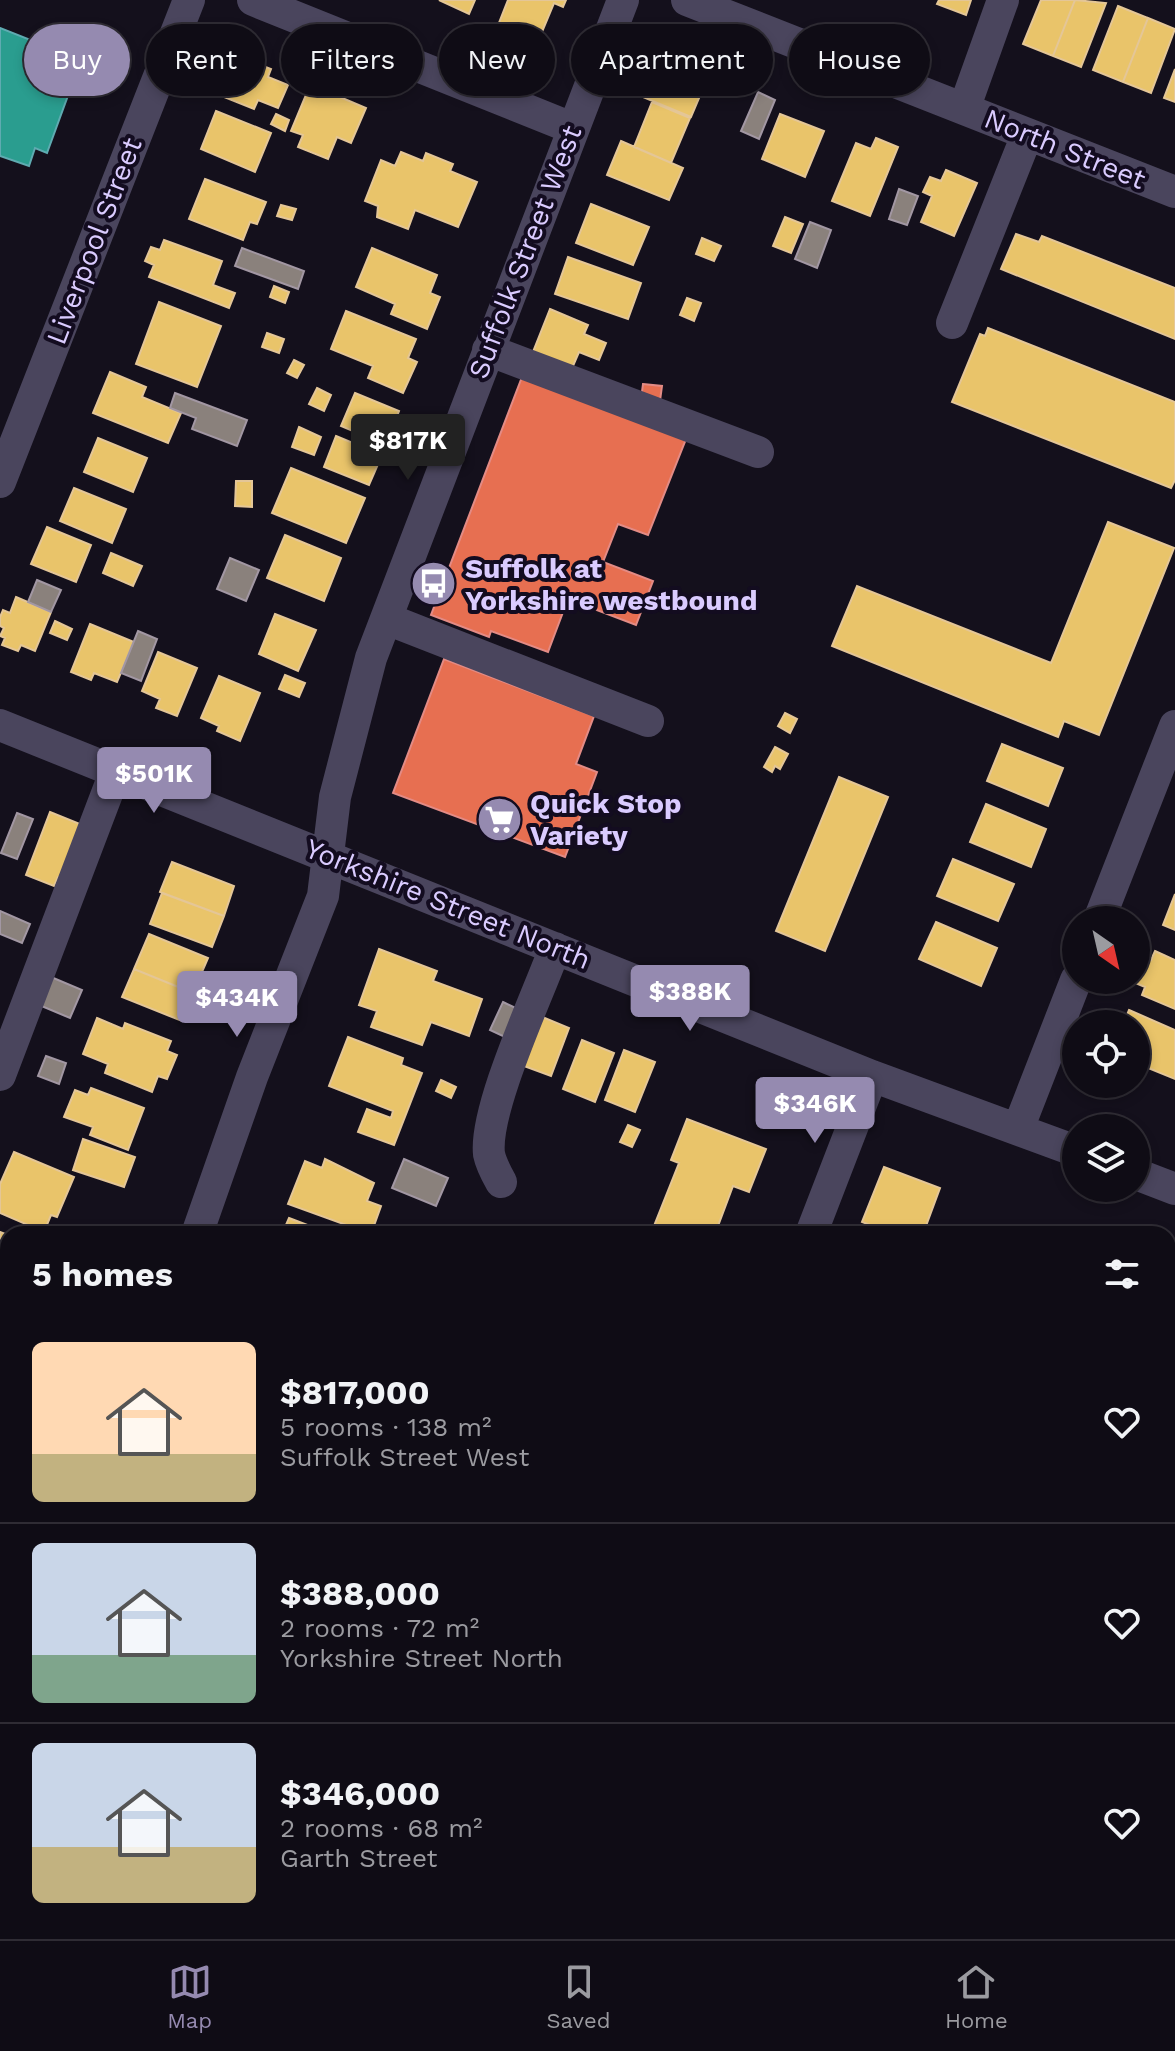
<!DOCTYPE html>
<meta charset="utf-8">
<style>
:root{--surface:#0f0c15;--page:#1d1a22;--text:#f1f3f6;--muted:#9b9ba0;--line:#2f2c34;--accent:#958ab0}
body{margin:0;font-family:"Work Sans",sans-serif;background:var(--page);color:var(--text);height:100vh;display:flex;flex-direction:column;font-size:30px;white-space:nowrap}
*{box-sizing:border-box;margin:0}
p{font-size:26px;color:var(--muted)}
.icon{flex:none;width:44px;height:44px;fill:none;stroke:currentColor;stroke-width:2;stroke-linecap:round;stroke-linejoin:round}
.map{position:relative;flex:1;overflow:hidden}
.panel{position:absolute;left:0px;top:1226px;width:1176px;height:714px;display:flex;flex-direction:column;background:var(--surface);border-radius:24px 24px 0 0;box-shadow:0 4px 12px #0003,0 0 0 2px var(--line)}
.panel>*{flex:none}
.hud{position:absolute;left:24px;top:24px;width:1128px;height:72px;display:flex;gap:16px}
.needle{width:52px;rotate:146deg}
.fabs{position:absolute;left:1062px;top:906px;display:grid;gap:16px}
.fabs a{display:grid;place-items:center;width:88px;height:88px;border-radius:50%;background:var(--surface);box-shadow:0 4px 12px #0003,0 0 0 2px var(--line);font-size:40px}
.price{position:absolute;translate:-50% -68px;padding:0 18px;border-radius:8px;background:var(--accent);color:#fff;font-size:26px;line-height:52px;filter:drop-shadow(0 2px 4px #0008)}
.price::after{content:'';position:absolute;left:50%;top:48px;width:24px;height:18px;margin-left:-12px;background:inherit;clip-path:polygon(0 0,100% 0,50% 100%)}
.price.on{background:#222;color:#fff}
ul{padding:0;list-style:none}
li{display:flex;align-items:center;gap:24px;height:200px;padding:0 32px}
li+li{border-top:2px solid var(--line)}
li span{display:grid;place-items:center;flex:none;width:224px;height:160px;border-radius:12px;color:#555}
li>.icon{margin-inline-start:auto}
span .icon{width:96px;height:96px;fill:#fffc;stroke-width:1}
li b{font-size:34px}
h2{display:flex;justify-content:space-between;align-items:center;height:96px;padding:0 32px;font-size:34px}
.chip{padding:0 28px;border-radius:36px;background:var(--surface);box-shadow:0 4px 12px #0003,0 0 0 2px var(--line);font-size:28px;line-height:72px}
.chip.on{background:var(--accent);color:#fff}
.menu{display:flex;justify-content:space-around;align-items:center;height:112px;border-top:2px solid var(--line);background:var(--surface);font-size:22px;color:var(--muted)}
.menu a{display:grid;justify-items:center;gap:4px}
.menu .on{color:var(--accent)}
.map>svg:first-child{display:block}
.homes{fill:#e9c46a;stroke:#e4c697;stroke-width:2}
.shops{fill:#e76f51;stroke:#e38b85;stroke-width:2}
.schools{fill:#2a9d8f;stroke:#5fabb1;stroke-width:2}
.industry{fill:#8a817c;stroke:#a297a3;stroke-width:2}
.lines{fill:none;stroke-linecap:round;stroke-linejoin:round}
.minor{stroke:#4a455d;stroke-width:32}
.labels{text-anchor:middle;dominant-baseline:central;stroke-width:8;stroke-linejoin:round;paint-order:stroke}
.street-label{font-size:28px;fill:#dacbff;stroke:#130c20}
.poi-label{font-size:28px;font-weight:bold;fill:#dacbff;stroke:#130c20;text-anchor:start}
</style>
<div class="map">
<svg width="1175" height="1939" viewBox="0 0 1175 1939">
<rect width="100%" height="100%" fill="#14101c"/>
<path class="homes" d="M439,0H475L469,14Z
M508,0H566L563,7L554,3L537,44L497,28Z
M939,0H971L966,15L937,4Z
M1041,0H1075L1053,56L1023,44Z
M1075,0L1106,3L1081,67L1053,56Z
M1118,6L1148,18L1123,82L1093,70Z
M1148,18L1175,29L1151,93L1123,82Z
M655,53L688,66L691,57L713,65L691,117L638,95Z
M235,55L271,69L268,77L288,85L278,108L258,100L254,109L219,95Z
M1175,69V102L1164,98Z
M321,89L366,108L351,143L337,137L328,159L298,147L303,135L291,131L308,90L320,95Z
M652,102L690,118L671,163L634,147Z
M216,111L271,133L255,172L201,149Z
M276,114L289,120L285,131L271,124Z
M780,114L824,131L805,177L762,159Z
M876,138L898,147L870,216L832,201L856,143L871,149Z
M621,141L683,168L669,200L607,175Z
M401,152L423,161L426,153L453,164L450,171L477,182L458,227L415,210L408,229L377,217L378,206L365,201L381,160L395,166Z
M946,170L977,183L954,236L921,222L932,196L923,192L930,177L941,181Z
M205,179L266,202L257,224L250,222L243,240L189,219Z
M591,204L649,227L633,265L576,243Z
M281,205L296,209L292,220L277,216Z
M785,217L803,224L791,253L773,246Z
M1016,234L1039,242L1042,236L1175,288V339L1001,269Z
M702,238L721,246L714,261L696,254Z
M164,240L222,261L213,285L235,293L229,308L149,277L154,265L145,261L151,247L160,250Z
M372,248L437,275L430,293L440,297L427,329L391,314L395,304L356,287Z
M568,257L641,283L628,319L555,294Z
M274,286L289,292L285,303L270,297Z
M687,298L701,303L694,321L680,315Z
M159,302L221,326L197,387L136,364Z
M550,309L588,325L584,334L606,343L599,360L579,352L570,373L531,357Z
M346,311L416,339L408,358L417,362L403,393L368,378L373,366L331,349Z
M988,328L1175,402V480L1171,488L952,402L980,334L985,336Z
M267,333L284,339L279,353L262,347Z
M294,360L304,365L297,378L287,373Z
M110,372L146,387L142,397L181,413L168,443L93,413Z
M317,388L331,395L324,411L309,404Z
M355,393L399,411L386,445L341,426Z
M299,427L321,437L314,455L292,447Z
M336,436L382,455L369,485L324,467Z
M98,438L147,458L133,492L84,472Z
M291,468L365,498L346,543L272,513Z
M236,481H252V507L235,506Z
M74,488L126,509L112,543L60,521Z
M1108,522L1174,548L1099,735L1064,721L1058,737L832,646L857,586L1051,663Z
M47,527L91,545L76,582L31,564Z
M285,535L341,558L324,601L267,578Z
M111,553L142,566L133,586L103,573Z
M16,597L51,612L35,651L21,645L18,651L2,645L5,638L0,636L4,628L0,626V617L3,610L10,613Z
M275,614L316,630L298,671L259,654Z
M55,621L72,629L67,640L50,633Z
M90,624L134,642L117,682L94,673L91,680L71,672Z
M158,652L197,668L177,716L156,708L160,699L142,691Z
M285,675L305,683L299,697L279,689Z
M219,676L260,693L240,741L217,731L219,726L201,718Z
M785,713L797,719L790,733L778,726Z
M1002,744L1063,768L1048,806L987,781Z
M775,747L788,754L780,769L775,766L772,772L764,767Z
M839,777L888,797L825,951L776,931Z
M986,804L1046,829L1031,867L970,842Z
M50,812L80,824L62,879L58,877L54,886L26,875Z
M953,859L1014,884L998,921L937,896Z
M172,862L234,886L224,916L160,892Z
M162,893L224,916L212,947L150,924Z
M1175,894V930L1163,925Z
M936,922L997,948L981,986L919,959Z
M149,934L208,958L193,993L134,969Z
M379,949L437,971L433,981L482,999L469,1036L431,1022L422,1045L371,1027L377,1011L359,1005Z
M1155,951L1175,960V1009L1142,995L1145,987L1133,982L1144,956L1151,960Z
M134,969L193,993L182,1021L122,997Z
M1129,1010L1175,1030V1079L1136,1063V1024H1123Z
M540,1016L569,1028L551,1076L521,1065Z
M97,1018L123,1029L125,1023L171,1041L167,1051L177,1055L167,1079L158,1076L152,1092L105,1073L108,1064L83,1054Z
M348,1037L403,1058L401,1065L422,1073L394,1145L358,1132L367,1109L391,1118L393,1111L329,1086Z
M582,1040L614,1053L595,1102L563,1089Z
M624,1050L655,1062L635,1112L605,1100Z
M441,1080L456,1087L451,1098L436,1091Z
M91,1088L144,1108L128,1150L90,1135L93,1127L64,1117L75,1090L88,1095Z
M687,1119L766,1149L749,1192L733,1186L715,1234H674L654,1226L679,1163L671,1160Z
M628,1125L640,1130L632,1147L620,1142Z
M83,1139L135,1157L124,1187L73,1170Z
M14,1152L74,1177L57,1217L51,1215L44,1232L0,1213V1184Z
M325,1159L374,1183L367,1201L381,1206L371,1234L288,1204L305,1161L322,1168Z
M884,1167L940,1188L923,1234H893L862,1222Z
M289,1218L331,1234H282Z
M0,1232L8,1235V1313L0,1310Z
M7,1322H8V1374L0,1371V1334Z
M1168,1396L1175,1398V1418L1168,1439Z
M0,1401L8,1404V1437L0,1434Z
M0,1434L8,1437V1464L0,1461Z
M1168,1635L1175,1638V1680L1168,1698Z
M1168,1833L1175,1835V1908L1168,1905Z
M19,1932H63L60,1939H16Z
M190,1932H246L244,1939H187Z
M295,1932H341L346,1934L344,1939H292Z
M670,1932L667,1939H617L603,1933Z
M687,1932H740L737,1939H684Z
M797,1932H831L829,1939H794Z
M831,1932H860L858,1939H829Z"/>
<path class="shops" d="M522,377L686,439L648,535L618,524L603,562L653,581L636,625L568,599L548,652L491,631L489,637L431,615Z
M643,384L662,386L660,401L641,399Z
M444,659L594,716L576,764L597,772L565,857L393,793Z"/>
<path class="schools" d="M0,28L81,60L47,153L35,148L29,166L0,156Z"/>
<path class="industry" d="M758,92L775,100L759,139L741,131Z
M899,189L918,196L907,225L889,219Z
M810,222L831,230L817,268L795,259Z
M242,248L304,271L298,289L235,266Z
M175,393L247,420L237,446L192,429L196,418L170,408Z
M230,558L259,570L246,601L217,589Z
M37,580L61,590L51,612L28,602Z
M138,631L157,639L141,681L121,673Z
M17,813L33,819L17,859L1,853Z
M0,911L30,924L22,943L0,934Z
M51,977L82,990L70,1018L39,1005Z
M503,1002L520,1010L507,1038L490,1030Z
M46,1056L66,1063L59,1084L38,1076Z
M404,1159L448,1178L436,1206L392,1188Z"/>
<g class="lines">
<path class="minor" d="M253,0L572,128
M687,0L1175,192
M964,109L1003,0
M952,323L1027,135
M488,350L758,452
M0,482L189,0
M387,619L648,721
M0,725L872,1076L1076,1151
M1099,920L1175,726
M0,1075L116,770
M1018,1129L1076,980
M1136,1174L1175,1189
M501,1182C496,1173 491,1164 489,1154C484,1109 538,995 555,948
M197,1234L252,1077L323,896L335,797L371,658L623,0
M811,1234L872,1076
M0,1742L8,1724
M1168,1776L1175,1779
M470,1932L488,1939"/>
</g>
<defs>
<symbol id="bus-disc" viewBox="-11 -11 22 22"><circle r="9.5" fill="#958ab0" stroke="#130c20"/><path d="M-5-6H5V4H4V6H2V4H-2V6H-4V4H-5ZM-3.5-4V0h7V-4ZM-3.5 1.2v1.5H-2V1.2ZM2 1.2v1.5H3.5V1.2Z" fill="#fff"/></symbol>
<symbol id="supermarket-disc" viewBox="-11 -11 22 22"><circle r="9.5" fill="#958ab0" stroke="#130c20"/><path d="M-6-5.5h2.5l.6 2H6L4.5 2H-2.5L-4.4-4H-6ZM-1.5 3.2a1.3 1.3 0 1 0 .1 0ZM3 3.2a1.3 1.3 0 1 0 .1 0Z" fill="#fff"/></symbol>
</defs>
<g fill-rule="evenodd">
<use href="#bus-disc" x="408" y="558" width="51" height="51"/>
<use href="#supermarket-disc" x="474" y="794" width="51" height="51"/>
</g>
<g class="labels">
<g class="street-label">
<text transform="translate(1065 149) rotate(22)">North Street</text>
<text transform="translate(94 241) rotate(-69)">Liverpool Street</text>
<text transform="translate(525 252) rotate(-69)">Suffolk Street West</text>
<text transform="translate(448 904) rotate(22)">Yorkshire Street North</text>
</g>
<g class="poi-label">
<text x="465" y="568">Suffolk at<tspan x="465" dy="32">Yorkshire westbound</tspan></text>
<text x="530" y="803">Quick Stop<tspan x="530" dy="32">Variety</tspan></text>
</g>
</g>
</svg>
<div class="fabs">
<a><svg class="needle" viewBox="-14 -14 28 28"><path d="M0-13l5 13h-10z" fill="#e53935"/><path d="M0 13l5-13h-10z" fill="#9b9ba0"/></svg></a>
<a><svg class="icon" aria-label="locate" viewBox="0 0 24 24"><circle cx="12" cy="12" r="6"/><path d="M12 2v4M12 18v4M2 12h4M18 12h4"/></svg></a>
<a><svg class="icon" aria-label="layers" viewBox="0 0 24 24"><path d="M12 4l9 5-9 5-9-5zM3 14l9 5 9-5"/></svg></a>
</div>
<b class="price on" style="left:408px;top:482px">$817K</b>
<b class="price" style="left:154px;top:815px">$501K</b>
<b class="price" style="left:690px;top:1033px">$388K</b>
<b class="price" style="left:237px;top:1039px">$434K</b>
<b class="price" style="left:815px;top:1145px">$346K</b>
<div class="hud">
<a class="chip on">Buy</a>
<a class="chip">Rent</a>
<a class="chip">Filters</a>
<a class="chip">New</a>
<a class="chip">Apartment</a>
<a class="chip">House</a>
</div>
<section class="panel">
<h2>5 homes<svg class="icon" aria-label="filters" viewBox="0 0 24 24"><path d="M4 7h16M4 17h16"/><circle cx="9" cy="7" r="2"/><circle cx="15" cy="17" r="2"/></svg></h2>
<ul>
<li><span style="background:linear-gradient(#ffd9b3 70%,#c2b280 0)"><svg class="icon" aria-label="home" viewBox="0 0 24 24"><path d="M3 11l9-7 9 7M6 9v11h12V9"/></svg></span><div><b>$817,000</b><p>5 rooms · 138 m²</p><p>Suffolk Street West</p></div><svg class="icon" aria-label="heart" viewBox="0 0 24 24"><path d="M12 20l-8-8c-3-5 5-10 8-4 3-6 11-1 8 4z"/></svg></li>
<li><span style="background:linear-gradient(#c9d6e8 70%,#7fa58c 0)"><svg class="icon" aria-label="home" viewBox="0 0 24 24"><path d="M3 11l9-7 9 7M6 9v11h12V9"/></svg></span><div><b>$388,000</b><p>2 rooms · 72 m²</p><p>Yorkshire Street North</p></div><svg class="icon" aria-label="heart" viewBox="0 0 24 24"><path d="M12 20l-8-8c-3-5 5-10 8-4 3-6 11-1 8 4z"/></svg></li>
<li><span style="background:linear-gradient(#c9d6e8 65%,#c2b280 0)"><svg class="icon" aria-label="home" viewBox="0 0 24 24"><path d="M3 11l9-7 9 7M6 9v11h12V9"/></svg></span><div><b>$346,000</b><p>2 rooms · 68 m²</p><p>Garth Street</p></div><svg class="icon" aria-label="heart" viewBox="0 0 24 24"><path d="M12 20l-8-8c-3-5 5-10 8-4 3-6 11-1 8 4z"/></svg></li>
</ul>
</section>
</div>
<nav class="menu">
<a class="on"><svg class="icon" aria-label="map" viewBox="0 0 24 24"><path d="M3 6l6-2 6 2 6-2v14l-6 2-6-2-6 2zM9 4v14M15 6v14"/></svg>Map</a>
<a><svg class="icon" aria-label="saved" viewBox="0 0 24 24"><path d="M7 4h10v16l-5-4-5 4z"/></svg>Saved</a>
<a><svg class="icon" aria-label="home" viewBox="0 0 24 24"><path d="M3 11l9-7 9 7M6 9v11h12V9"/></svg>Home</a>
</nav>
